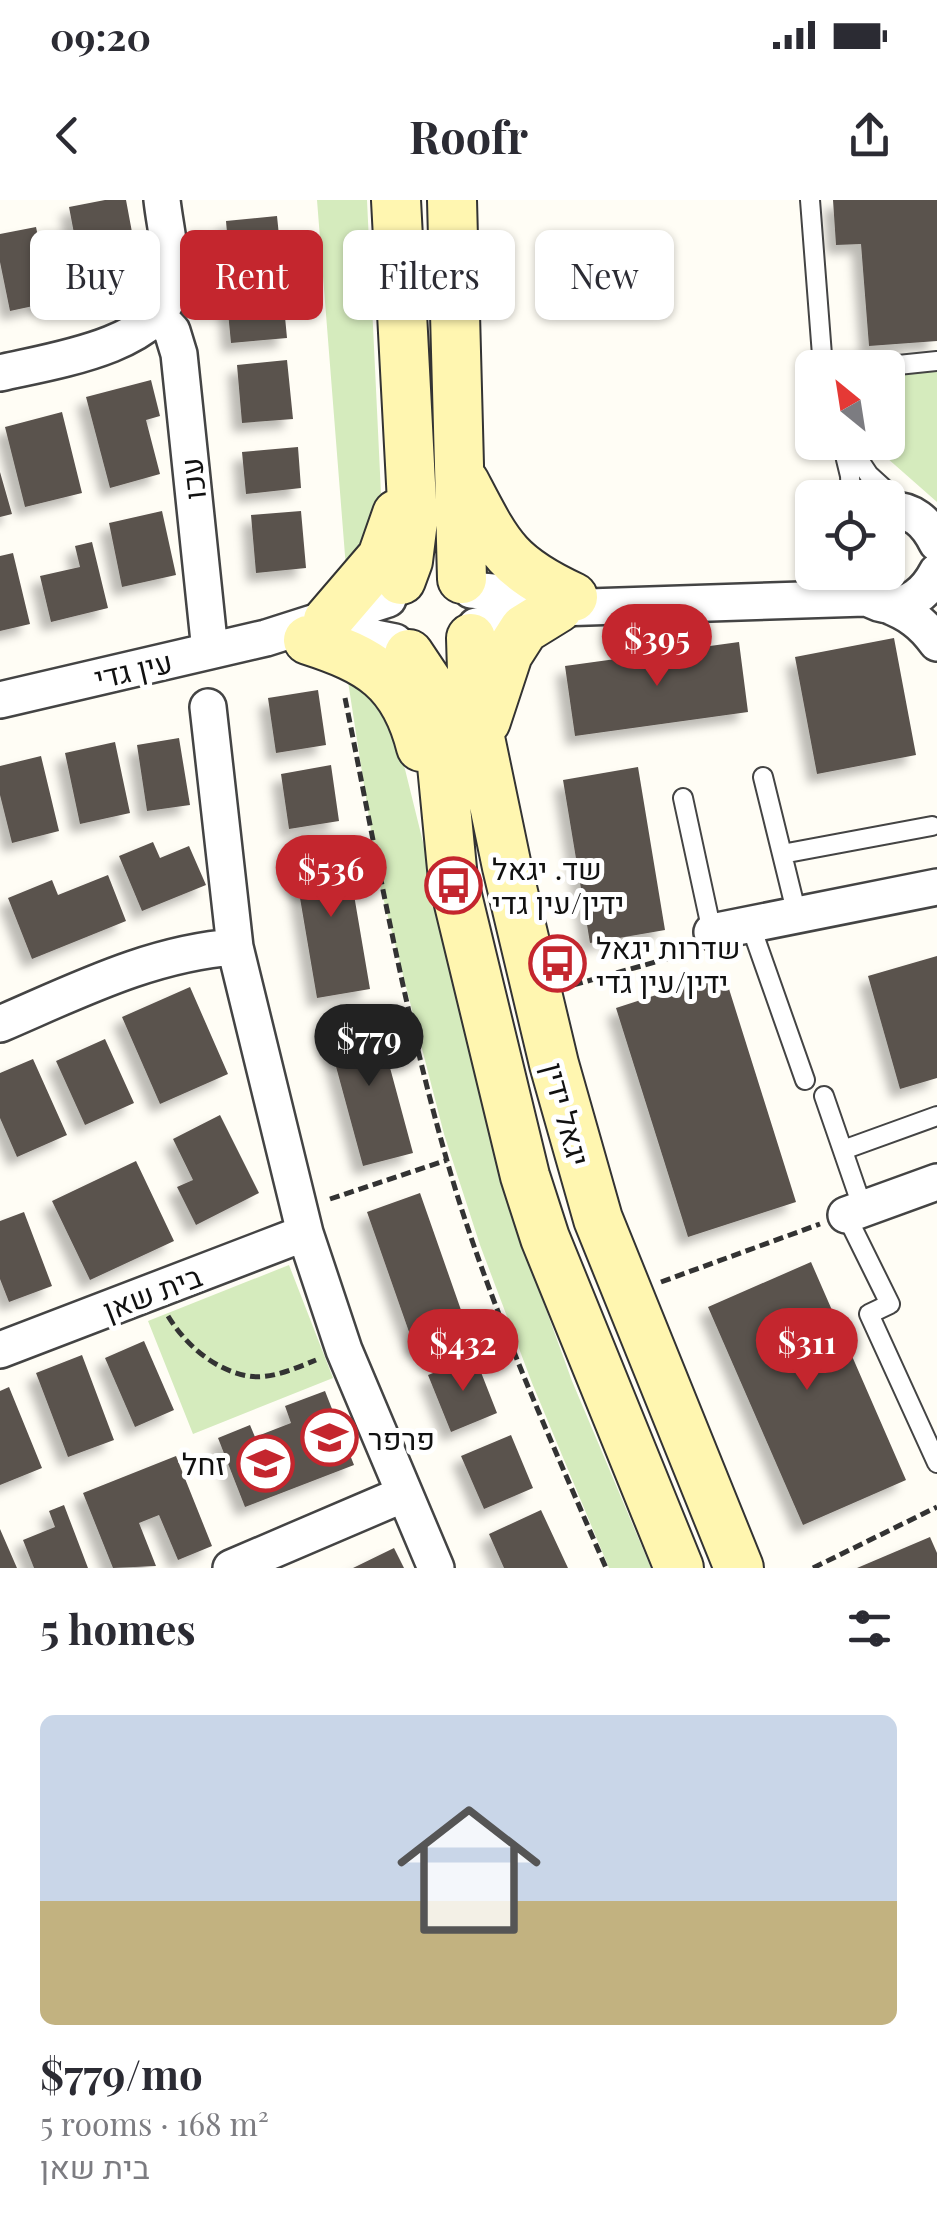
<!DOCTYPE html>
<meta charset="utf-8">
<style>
:root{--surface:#fff;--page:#f7f7f7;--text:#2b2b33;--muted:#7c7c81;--accent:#c4262e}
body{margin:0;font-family:"Playfair Display",Heebo,serif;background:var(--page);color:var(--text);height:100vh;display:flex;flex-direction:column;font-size:38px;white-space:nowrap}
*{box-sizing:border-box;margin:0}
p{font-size:32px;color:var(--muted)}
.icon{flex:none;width:55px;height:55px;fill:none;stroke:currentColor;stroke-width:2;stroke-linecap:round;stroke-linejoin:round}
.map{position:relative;height:1368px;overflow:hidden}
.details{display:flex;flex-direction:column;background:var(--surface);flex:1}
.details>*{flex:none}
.guide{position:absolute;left:30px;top:30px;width:878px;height:90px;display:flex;gap:20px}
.needle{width:65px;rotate:330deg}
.buttons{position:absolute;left:795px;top:150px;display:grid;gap:20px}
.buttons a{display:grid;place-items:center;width:110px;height:110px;border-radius:15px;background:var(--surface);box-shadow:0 2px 8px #0004;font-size:50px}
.price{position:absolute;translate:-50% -85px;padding:0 22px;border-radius:35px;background:var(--accent);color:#fff;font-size:32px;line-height:65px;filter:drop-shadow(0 2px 5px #0008)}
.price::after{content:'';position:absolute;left:50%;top:60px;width:30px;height:22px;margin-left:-15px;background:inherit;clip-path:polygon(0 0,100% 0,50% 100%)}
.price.active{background:#222;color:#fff}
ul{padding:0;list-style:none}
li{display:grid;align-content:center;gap:20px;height:530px;padding:0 40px}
li span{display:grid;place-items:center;height:310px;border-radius:15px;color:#555}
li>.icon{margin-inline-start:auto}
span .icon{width:180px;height:180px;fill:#fffc;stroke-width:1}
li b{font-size:42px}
h2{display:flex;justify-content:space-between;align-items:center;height:120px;padding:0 40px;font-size:42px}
.tag{padding:0 35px;border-radius:15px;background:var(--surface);box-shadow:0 2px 8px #0004;font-size:35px;line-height:90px}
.tag.active{background:var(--accent);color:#fff}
.status{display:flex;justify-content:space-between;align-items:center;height:70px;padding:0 50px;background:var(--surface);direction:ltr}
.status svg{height:28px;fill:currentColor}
header{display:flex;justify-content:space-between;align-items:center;height:130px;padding:0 40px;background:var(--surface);font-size:45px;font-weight:700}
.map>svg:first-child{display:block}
.green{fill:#d5ebbd}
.building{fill:#5a524d;filter:url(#shadow)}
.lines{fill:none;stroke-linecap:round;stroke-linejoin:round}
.service-casing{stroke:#444;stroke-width:22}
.minor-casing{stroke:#444;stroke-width:40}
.secondary-casing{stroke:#333;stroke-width:52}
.path{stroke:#333;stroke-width:5;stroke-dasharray:10 5;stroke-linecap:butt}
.service{stroke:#fff;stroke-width:18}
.minor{stroke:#fff;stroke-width:35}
.secondary{stroke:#fff6b0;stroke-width:48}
.labels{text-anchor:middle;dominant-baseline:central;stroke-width:10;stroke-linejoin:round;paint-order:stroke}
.street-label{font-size:30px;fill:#111;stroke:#fff}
.poi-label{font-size:30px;fill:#111;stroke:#fff;text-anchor:start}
</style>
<div class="status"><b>09:20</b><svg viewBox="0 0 49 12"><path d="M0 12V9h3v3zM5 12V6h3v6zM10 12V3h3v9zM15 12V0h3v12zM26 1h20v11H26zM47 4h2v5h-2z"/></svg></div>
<header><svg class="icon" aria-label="back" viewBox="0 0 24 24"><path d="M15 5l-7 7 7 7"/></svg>Roofr<svg class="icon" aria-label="share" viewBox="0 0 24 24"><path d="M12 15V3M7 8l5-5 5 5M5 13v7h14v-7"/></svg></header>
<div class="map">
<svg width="937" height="1368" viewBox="0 0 937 1368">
<defs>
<filter id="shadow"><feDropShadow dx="-9" dy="9" stdDeviation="5" flood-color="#0004"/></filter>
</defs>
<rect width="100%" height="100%" fill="#fffdf5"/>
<path class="green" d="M317,0H367L382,315L346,368Z
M937,168V302L870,243L888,242V172Z
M347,475C373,496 387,518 400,549L522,1043L572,1181L651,1368H609L532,1183L480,1045L444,934L379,682Z
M289,1065L333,1178L193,1234L148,1121Z"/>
<path class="building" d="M105,0H126L137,59L81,70L69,7Z
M833,0H937V141L869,146L861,44L836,45Z
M277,16L283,75L231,80L226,21Z
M36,27L52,102L10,111L0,62V34Z
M283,96L287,138L231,143L227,102Z
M287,160L293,219L242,223L237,165Z
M151,180L160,216L146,220L160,274L110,288L86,197Z
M62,212L82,293L25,307L5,227Z
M298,247L301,288L246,294L242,252Z
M0,272L12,314L0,317Z
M162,311L176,375L122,387L109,323Z
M301,311L306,368L256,373L251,315Z
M92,342L108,408L51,422L40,376L80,367L75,346Z
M13,353L30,424L0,431V356Z
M894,438L916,555L817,574L795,457Z
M739,442L748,512L575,536L565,466Z
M318,490L326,545L276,553L268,498Z
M179,538L190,605L147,611L137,545Z
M115,542L130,613L80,624L65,553Z
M41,556L59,631L12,643L0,595V566Z
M331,565L339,621L289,629L281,574Z
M638,567L665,730L590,743L563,580Z
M153,642L160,658L189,646L206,685L142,711L119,656Z
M345,642L370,789L317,798L292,651Z
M108,675L126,721L32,759L8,698L52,680L58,695Z
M937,756V878L900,889L868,776Z
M724,773L796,1002L688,1037L616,808Z
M190,787L228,874L160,904L122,817Z
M375,812L413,953L363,966L325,826Z
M105,839L134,903L85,925L56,861Z
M33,859L67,935L17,957L0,918V873Z
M220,915L259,993L196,1025L177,987L193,980L173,939Z
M136,961L174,1041L90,1080L52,1001Z
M420,993L468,1130L415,1149L367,1012Z
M24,1012L52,1086L9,1102L0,1079V1021Z
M811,1062L906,1280L803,1325L708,1107Z
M144,1141L174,1210L135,1227L105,1158Z
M82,1155L114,1240L68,1257L36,1173Z
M475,1157L497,1213L451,1232L428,1175Z
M9,1187L42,1268L0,1285V1191Z
M325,1191L354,1265L245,1307L218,1238L250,1225L255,1237L291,1223L285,1206Z
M511,1235L533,1288L484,1309L461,1256Z
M176,1256L212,1346L178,1360L159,1315L139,1323L156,1366L113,1368L83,1293Z
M64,1305L88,1368H34L23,1340L55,1327L49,1311Z
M541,1310L568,1368H504L489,1334Z
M0,1329L17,1368H0Z
M930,1337L937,1353V1368H857Z
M394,1348L404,1368H353Z"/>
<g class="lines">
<defs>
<path id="service" d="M810,0L823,168
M869,168L937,161
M847,242L869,275L903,306
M842,243L850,276L851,298
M763,577L797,715
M683,598L712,732
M782,654L932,626
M750,724L805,880
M824,896L863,1009
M843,950L937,916
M846,1015L890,1104L869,1114L937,1263"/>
<path id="minor" d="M157,115L172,131L179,154L210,451
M0,173C46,162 156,147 169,93C175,65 165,28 162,0
M888,309C913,310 926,321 937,343
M845,372C869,416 914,416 937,372
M471,390L547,397
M885,404C908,413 922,422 937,443
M476,426L558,408L865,398
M322,439L375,438L395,442
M0,500L266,438L388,399
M208,507L235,747
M712,732L937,687
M0,824C77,791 151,753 235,747L305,1033L344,1150L436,1368
M846,1015L937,982
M0,1150L305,1033
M231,1368L404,1294"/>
<path id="secondary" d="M396,0L413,321L408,361L401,380
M452,0L462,379
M465,283C498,346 506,366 573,397
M328,420L382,357L397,314
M471,438L473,504L507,667L554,864L598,1019L739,1368
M308,440C370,460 404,479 421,547
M409,454L435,493L453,679L525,976L545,1038L679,1368
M486,521L508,454L524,429L558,408"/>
</defs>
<use href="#service" class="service-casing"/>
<use href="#minor" class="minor-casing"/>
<use href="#secondary" class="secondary-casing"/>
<path class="path" d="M345,498C379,667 408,836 459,1001C499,1127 554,1247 606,1368
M573,785L688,753
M330,999L447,960
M661,1082L820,1024
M168,1116C185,1144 214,1170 248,1176C270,1180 296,1168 316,1160
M813,1368L937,1307"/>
<use href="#service" class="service"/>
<use href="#minor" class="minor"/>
<use href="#secondary" class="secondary"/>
</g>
<defs>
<symbol id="bus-ring" viewBox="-11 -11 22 22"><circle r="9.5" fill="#fff" stroke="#c4262e" stroke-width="1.5"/><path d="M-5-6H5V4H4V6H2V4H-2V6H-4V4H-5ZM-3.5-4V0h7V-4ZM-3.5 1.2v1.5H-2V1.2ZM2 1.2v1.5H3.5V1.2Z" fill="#c4262e"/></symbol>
<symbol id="school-ring" viewBox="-11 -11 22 22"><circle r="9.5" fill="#fff" stroke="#c4262e" stroke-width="1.5"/><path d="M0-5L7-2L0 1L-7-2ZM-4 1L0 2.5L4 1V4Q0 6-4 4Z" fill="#c4262e"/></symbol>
</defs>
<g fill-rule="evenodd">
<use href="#bus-ring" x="422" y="654" width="63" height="63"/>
<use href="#bus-ring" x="526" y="732" width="63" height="63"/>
<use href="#school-ring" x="298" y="1206" width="63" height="63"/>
<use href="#school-ring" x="234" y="1232" width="63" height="63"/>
</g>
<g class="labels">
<g class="street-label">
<text transform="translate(192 279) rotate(-96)">עכו</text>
<text transform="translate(133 469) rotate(-13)">עין גדי</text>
<text transform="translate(567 914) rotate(75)">יגאל ידין</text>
<text transform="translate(152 1092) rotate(-21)">בית שאן</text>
</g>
<g class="poi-label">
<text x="492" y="668">שד. יגאל<tspan x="492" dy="34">ידין/עין גדי</tspan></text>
<text x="596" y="747">שדרות יגאל<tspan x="596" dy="34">ידין/עין גדי</tspan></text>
<text x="368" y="1238">פרפר</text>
<text x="226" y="1263" text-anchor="end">זחל</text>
</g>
</g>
</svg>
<div class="buttons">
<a><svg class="needle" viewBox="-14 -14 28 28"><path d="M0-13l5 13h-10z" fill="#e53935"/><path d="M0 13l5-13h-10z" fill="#7c7c81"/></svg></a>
<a><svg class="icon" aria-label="locate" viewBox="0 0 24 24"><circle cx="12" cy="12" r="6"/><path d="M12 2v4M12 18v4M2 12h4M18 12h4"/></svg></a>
</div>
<b class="price" style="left:657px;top:489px">$395</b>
<b class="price" style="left:331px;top:720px">$536</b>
<b class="price active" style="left:369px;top:889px">$779</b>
<b class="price" style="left:807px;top:1193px">$311</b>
<b class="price" style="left:463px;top:1194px">$432</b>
<div class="guide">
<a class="tag">Buy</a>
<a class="tag active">Rent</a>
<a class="tag">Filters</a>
<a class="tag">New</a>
</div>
</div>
<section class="details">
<h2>5 homes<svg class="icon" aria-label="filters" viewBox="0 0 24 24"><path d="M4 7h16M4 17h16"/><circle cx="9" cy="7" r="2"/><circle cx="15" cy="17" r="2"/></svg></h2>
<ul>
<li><span style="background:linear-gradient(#c9d6e8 60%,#c2b280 0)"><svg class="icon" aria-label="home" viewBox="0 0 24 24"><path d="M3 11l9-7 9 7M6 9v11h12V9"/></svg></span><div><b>$779/mo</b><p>5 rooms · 168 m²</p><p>בית שאן</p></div></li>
</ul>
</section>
